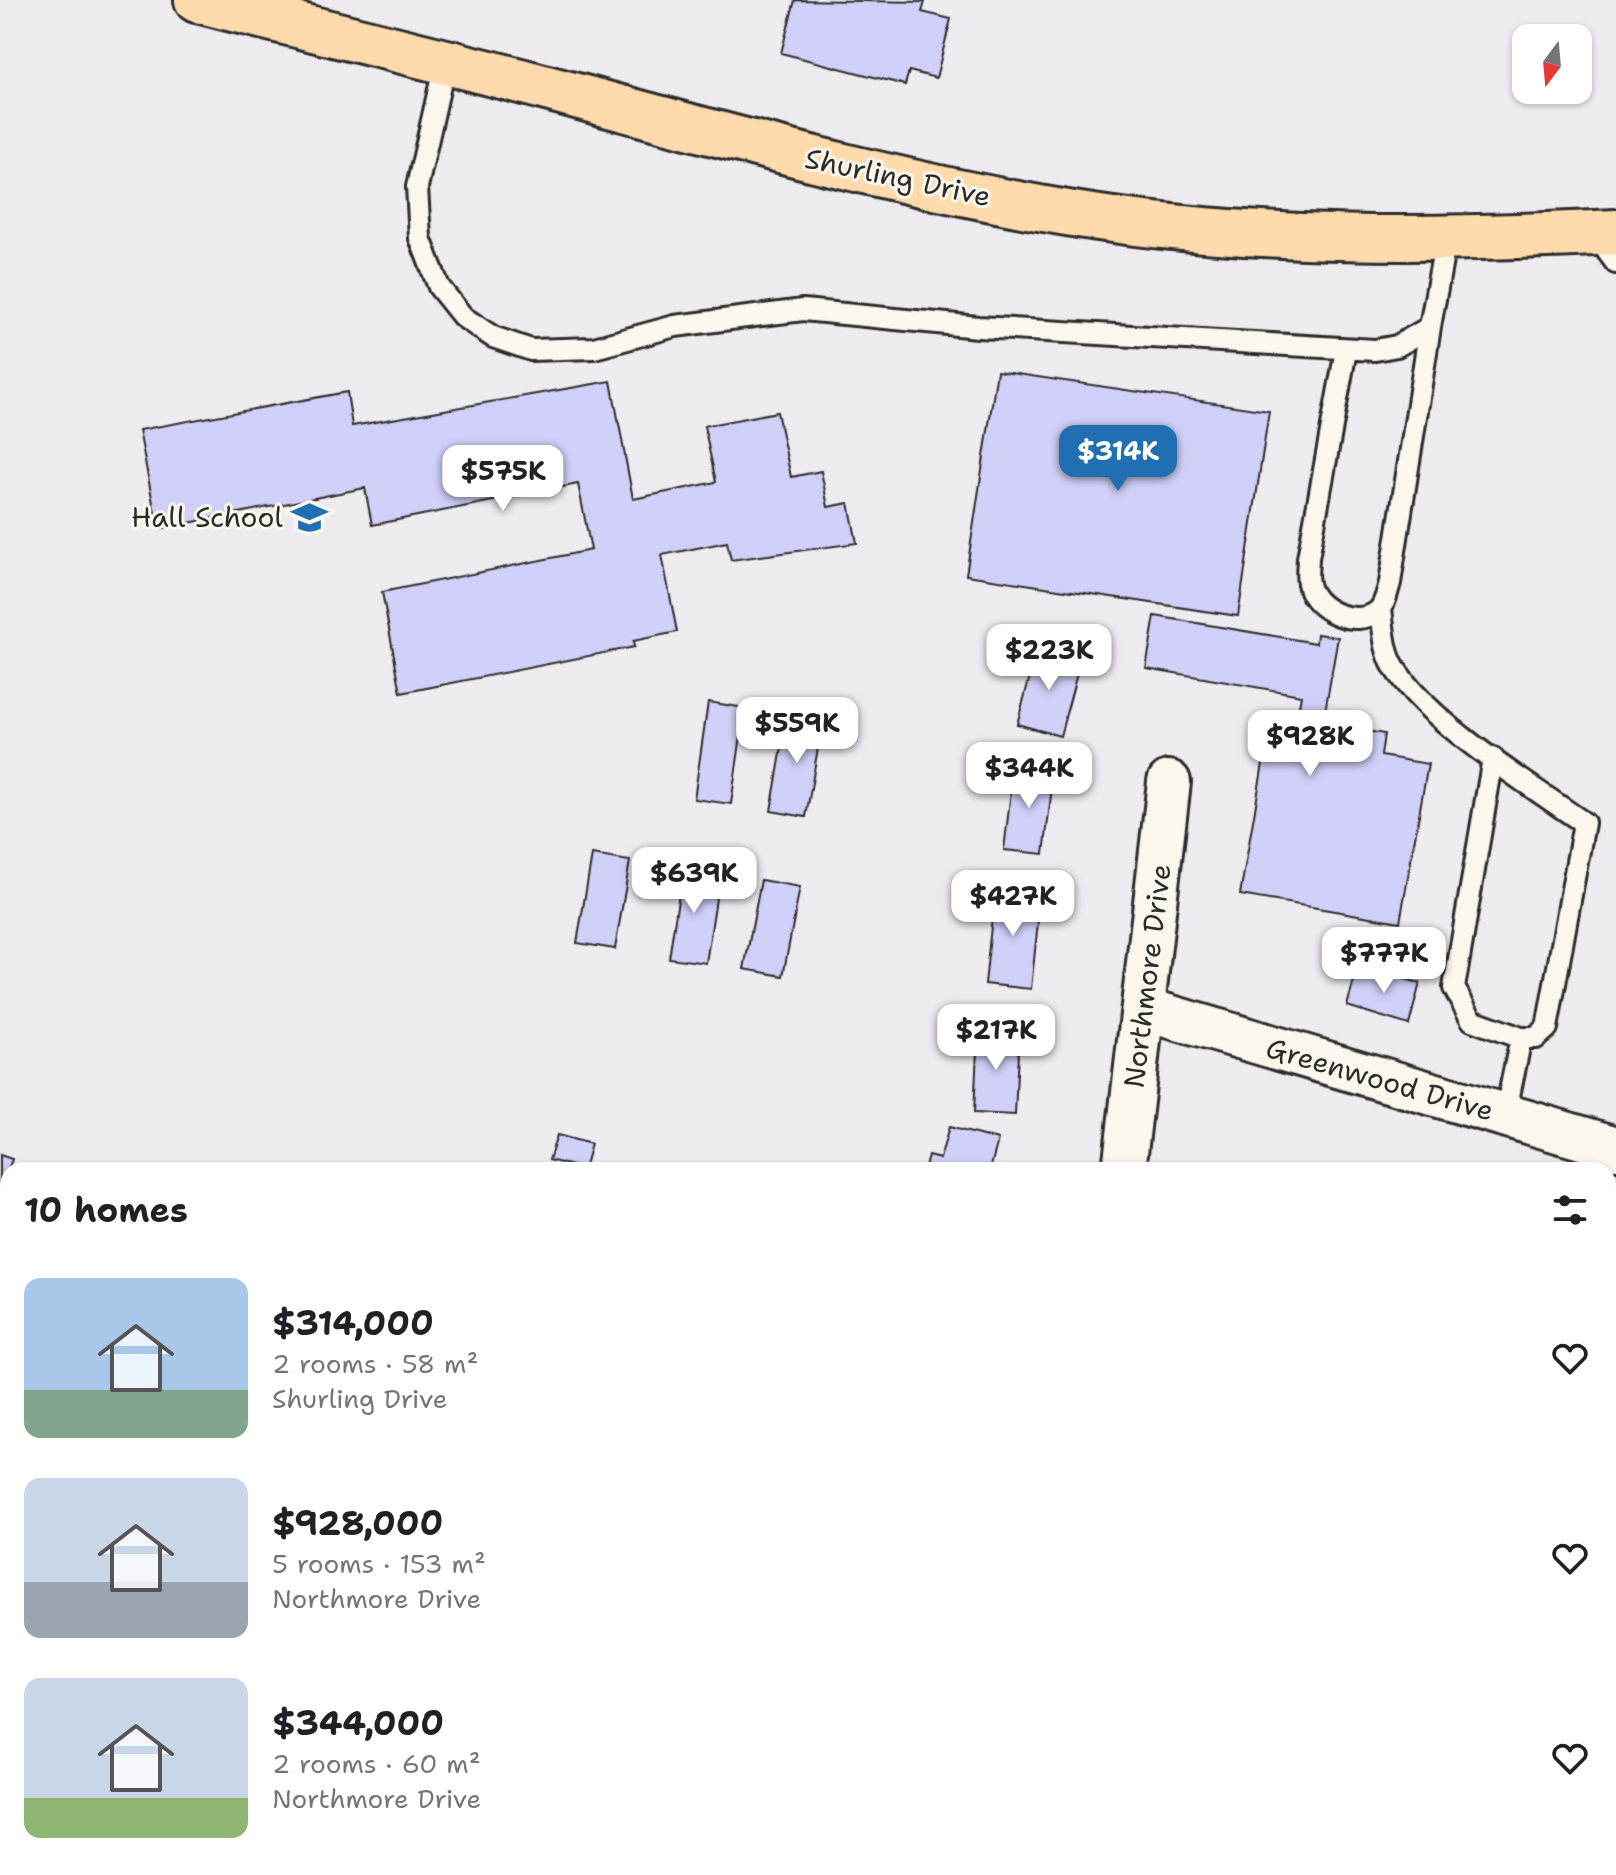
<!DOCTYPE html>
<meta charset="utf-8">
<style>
:root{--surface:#fff;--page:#f2f2f2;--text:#202124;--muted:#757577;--accent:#1f6fb2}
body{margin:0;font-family:"Shantell Sans",sans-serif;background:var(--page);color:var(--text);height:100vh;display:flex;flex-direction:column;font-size:30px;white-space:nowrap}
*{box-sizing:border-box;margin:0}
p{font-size:26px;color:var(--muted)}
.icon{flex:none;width:44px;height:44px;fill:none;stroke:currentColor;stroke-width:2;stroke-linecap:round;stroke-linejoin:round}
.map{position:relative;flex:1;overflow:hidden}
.side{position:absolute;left:0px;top:1162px;width:1616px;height:714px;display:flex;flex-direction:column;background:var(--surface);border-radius:24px 24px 0 0;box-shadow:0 2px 6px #0004}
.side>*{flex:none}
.needle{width:52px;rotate:196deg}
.fabs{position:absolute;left:1512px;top:24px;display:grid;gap:16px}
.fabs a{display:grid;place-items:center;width:80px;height:80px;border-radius:16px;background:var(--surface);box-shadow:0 2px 6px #0004;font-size:40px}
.price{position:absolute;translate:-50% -68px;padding:0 18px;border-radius:16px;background:#fff;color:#222;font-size:26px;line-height:52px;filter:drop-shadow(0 2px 4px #0008)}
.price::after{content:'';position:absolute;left:50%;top:48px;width:24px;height:18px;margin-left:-12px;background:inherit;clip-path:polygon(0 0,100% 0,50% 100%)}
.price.current{background:var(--accent);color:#fff}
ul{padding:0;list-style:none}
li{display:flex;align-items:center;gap:24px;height:200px;padding:0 24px}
li span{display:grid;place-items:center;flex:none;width:224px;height:160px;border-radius:16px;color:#555}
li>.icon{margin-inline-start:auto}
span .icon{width:96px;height:96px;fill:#fffc;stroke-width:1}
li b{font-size:34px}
h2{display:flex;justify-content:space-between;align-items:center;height:96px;padding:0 24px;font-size:34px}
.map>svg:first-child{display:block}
.building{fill:#cfcff8;stroke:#2b2b2b;stroke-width:2}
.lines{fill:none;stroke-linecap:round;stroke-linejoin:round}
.service-casing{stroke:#2b2b2b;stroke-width:26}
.minor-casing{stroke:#2b2b2b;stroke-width:48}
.primary-casing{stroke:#2b2b2b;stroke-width:50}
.service{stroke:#fbf7ec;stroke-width:20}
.minor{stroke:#fbf7ec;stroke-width:42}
.primary{stroke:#fedbac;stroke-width:44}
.labels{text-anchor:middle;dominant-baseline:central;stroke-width:6;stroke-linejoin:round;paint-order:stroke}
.street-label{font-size:28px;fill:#2b2b2b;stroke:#fbf7ec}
.poi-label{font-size:28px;fill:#2b2b2b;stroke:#fbf7ec;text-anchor:end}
</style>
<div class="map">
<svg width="1616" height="1875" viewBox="0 0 1616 1875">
<rect width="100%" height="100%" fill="#eeebf0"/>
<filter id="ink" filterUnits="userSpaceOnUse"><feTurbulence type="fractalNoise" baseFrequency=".0125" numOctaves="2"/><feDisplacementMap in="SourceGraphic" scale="16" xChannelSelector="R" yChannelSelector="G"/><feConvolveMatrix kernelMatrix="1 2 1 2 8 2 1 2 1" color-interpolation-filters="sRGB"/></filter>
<g filter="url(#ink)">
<path class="building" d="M795,0L925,2L922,12L951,19L936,78L909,71L905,85L781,53Z
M997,371L1269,411L1238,616L966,575Z
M611,381L633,499L716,482L704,426L777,412L791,477L821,471L828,507L849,503L857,543L731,560L727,542L662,555L677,632L633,641L634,647L401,693L382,592L591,550L578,484L372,525L365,488L158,529L139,430L347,392L352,426Z
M1155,616L1316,643L1317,634L1338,637L1323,723L1384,734L1381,756L1428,764L1400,922L1240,895L1268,735L1293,739L1301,695L1146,668Z
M1038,647L1081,659L1060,736L1017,724Z
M708,702L745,708L731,804L694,799Z
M788,713L823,719L806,817L771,811Z
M1014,765L1054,770L1044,854L1004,850Z
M592,855L630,861L615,949L577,943Z
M683,867L720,873L706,963L669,958Z
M761,880L800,887L783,976L744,969Z
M995,888L1041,893L1031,989L985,984Z
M1358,966L1420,983L1409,1025L1347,1006Z
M978,1029L1019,1031L1015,1115L974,1113Z
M949,1127L998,1140L990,1170H924L928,1156L940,1159Z
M557,1135L591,1144L584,1169L549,1160Z
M0,1155L12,1159L8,1170V1217L0,1215Z
M29,1868H93L91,1875H56Z
M146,1868H229L227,1875H144Z"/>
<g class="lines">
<defs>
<path id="service" d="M445,63L417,187L420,238L439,287L463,317L493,337L531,350L594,348L675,326L803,310L978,327L1375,350L1397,346L1430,327L1446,238
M1594,233L1616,263
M1346,350L1308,558C1308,566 1306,575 1308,583C1312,610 1356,629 1378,611C1385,605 1387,592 1390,583L1430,327
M1381,609C1384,631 1384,655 1398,673C1434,726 1530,785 1584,823L1547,1028L1536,1038H1521L1472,1020L1454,988L1493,758
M1505,1115L1521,1038"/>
<path id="minor" d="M1144,1009L1616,1148
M1124,1170L1169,782
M0,1339L8,1342
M971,1875L973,1868"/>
<path id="primary" d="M197,0C307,28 418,54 528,83C711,132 892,184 1079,215C1257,243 1437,241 1616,232"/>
</defs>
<use href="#service" class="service-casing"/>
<use href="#minor" class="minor-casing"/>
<use href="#primary" class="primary-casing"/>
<use href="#service" class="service"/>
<use href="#minor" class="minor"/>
<use href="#primary" class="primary"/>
</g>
</g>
<defs>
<symbol id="school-bare" viewBox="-9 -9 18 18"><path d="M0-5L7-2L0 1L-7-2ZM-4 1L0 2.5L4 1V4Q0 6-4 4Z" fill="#1f6fb2" stroke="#fbf7ec" stroke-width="2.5" paint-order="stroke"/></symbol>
</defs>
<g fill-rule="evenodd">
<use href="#school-bare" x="284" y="492" width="51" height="51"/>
</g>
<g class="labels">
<g class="street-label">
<text transform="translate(898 177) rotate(12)">Shurling Drive</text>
<text transform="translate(1147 976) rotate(-83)">Northmore Drive</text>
<text transform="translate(1380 1079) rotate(16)">Greenwood Drive</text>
</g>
<g class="poi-label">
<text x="283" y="517">Hall School</text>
</g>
</g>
</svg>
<div class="fabs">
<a><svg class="needle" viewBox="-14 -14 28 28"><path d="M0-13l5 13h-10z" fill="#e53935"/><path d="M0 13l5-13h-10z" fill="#757577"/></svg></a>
</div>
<b class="price current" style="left:1118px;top:493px">$314K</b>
<b class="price" style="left:503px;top:513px">$575K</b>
<b class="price" style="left:1049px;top:692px">$223K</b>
<b class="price" style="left:797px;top:765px">$559K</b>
<b class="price" style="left:1310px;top:778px">$928K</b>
<b class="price" style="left:1029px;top:810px">$344K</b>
<b class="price" style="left:694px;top:915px">$639K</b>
<b class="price" style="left:1013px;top:938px">$427K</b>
<b class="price" style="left:1384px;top:995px">$777K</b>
<b class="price" style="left:996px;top:1072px">$217K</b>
<section class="side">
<h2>10 homes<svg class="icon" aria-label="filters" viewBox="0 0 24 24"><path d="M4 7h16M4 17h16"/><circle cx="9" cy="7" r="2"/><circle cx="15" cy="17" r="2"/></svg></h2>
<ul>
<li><span style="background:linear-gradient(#a9c7e8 70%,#7fa58c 0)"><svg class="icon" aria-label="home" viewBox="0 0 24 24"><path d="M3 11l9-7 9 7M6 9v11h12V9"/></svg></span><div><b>$314,000</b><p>2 rooms · 58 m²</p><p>Shurling Drive</p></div><svg class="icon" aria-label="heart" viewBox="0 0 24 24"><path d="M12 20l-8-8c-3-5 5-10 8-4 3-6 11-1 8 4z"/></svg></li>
<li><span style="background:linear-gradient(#c9d6e8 65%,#9aa5b1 0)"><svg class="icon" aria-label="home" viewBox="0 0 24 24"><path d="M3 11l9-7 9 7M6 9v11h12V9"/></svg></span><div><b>$928,000</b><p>5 rooms · 153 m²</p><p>Northmore Drive</p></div><svg class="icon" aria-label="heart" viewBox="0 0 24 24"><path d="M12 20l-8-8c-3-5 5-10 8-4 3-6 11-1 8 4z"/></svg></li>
<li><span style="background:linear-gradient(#c9d6e8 75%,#8fb573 0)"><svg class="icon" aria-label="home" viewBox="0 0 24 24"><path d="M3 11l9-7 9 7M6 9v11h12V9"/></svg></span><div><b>$344,000</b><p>2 rooms · 60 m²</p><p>Northmore Drive</p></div><svg class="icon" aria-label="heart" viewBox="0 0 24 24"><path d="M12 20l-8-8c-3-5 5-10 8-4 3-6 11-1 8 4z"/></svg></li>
</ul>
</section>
</div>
